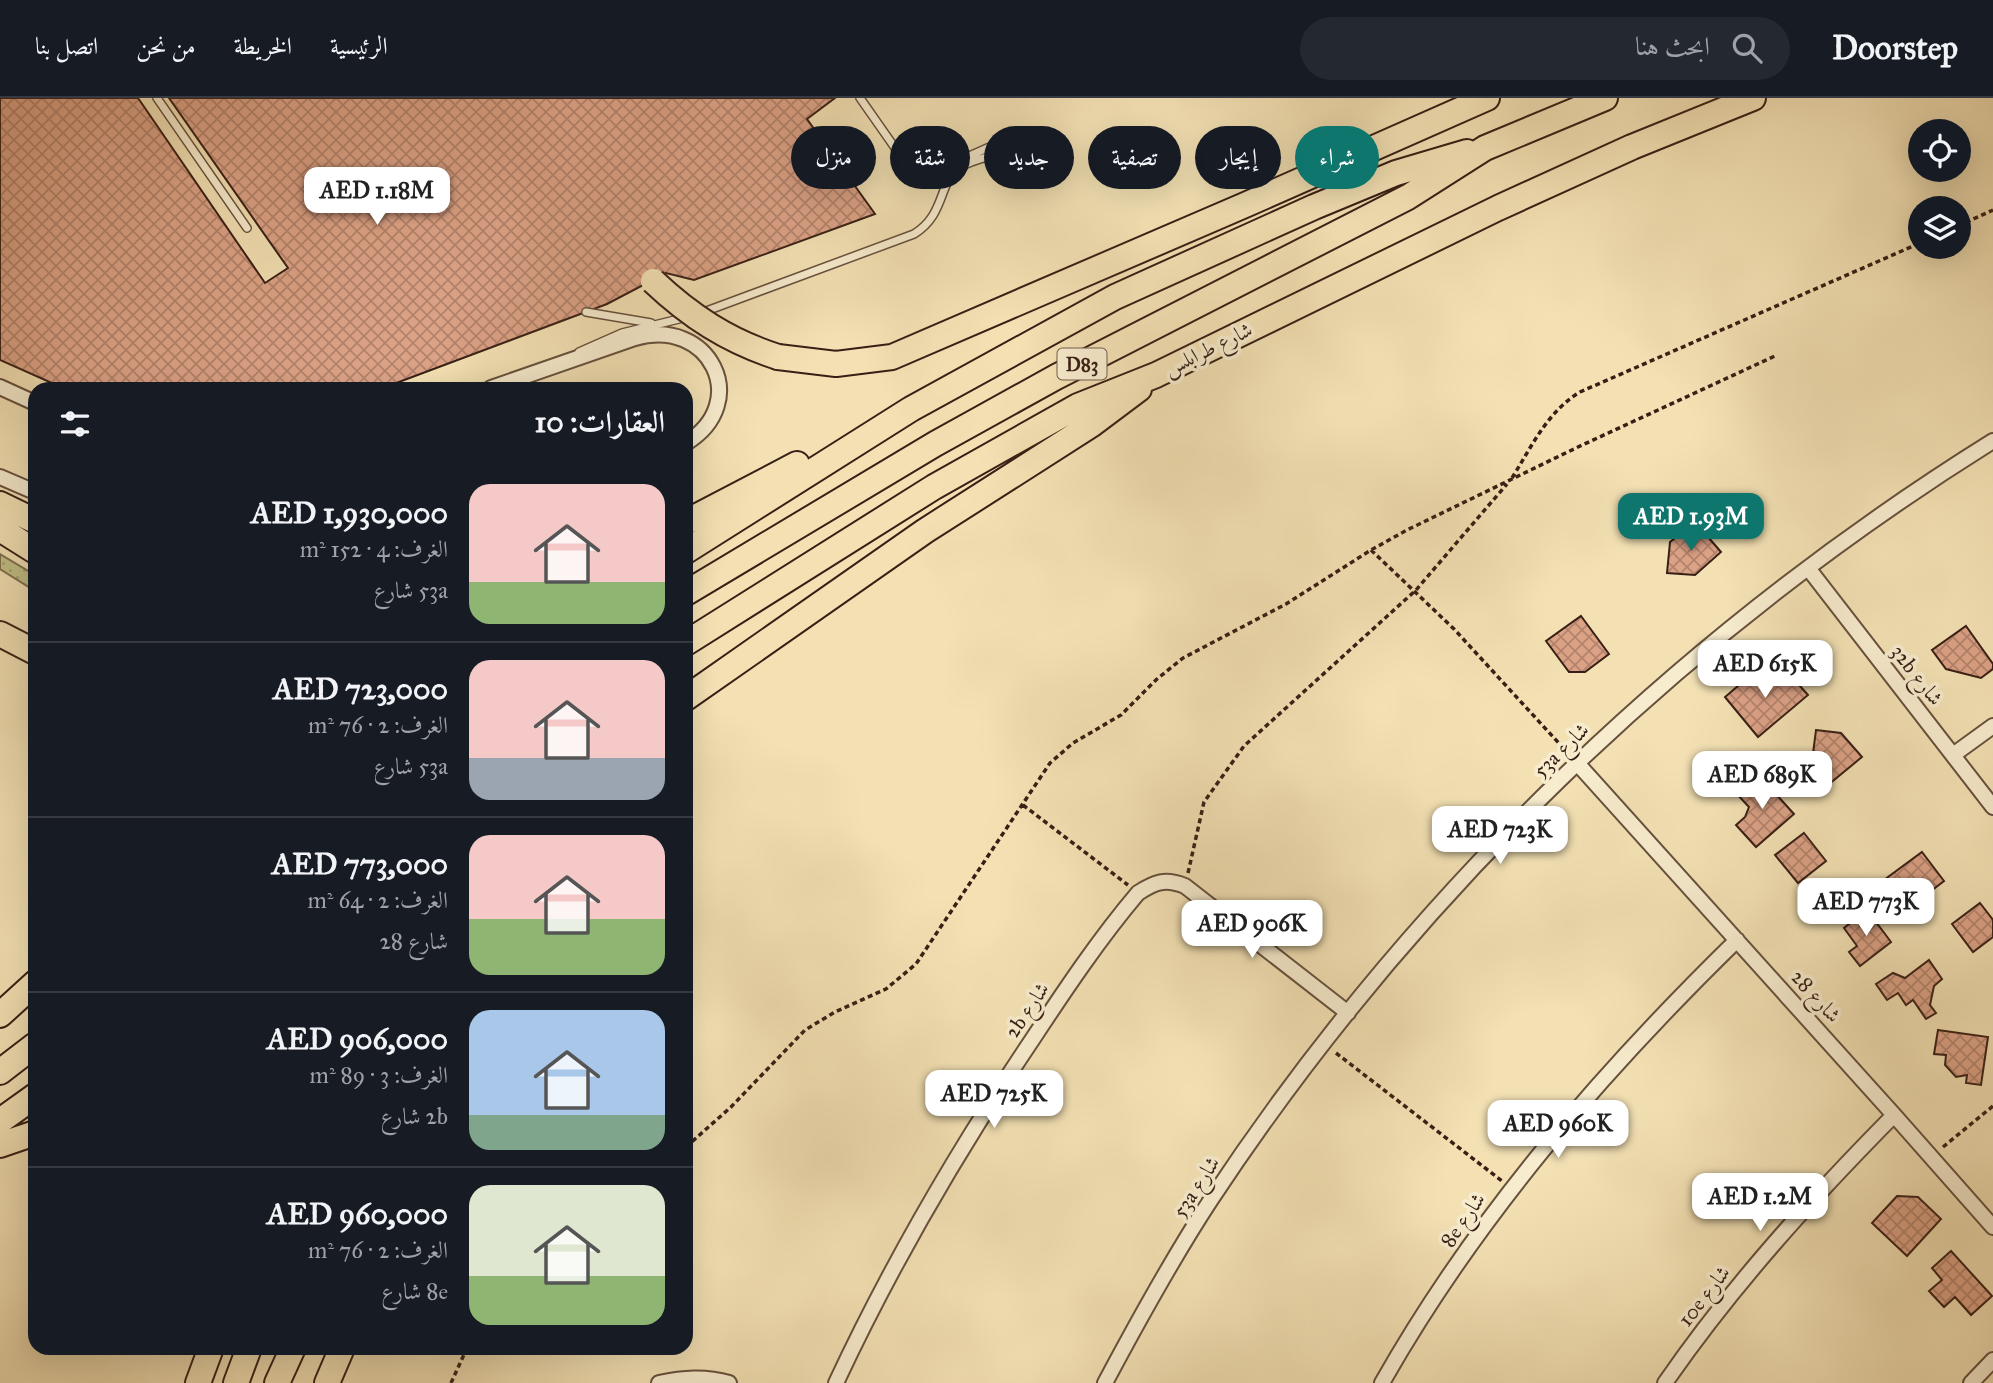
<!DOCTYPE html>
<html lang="ar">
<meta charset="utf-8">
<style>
:root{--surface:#171b24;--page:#242831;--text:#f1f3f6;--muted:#9ea1a6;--line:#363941;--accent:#0f766e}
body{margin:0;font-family:"IM FELL Great Primer",Amiri,serif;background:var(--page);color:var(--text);direction:rtl;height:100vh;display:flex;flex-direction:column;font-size:26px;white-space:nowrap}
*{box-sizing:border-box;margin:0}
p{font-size:23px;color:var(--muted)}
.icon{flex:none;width:38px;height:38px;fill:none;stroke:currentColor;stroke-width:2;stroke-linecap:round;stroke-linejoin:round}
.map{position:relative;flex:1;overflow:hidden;direction:ltr}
.side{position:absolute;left:28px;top:284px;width:665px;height:973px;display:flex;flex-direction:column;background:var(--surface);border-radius:21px;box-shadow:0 7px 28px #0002;direction:rtl}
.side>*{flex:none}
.top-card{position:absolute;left:714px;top:28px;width:665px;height:63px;direction:rtl;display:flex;gap:14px}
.tools{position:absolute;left:1908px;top:21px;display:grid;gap:14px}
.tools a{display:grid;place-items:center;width:63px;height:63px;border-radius:50%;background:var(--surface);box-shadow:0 7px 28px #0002;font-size:35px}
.price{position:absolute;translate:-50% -60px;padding:0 16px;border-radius:14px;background:#fff;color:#222;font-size:23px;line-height:46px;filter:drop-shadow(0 2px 4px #0008)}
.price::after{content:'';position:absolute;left:50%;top:42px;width:21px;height:16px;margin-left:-10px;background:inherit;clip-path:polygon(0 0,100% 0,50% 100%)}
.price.selected{background:var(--accent);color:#fff}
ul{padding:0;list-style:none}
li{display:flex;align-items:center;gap:21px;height:175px;padding:0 28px}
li+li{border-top:2px solid var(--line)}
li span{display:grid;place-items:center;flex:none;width:196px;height:140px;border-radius:21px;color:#555}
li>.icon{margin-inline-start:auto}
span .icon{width:84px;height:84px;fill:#fffc;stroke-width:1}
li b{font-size:30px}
h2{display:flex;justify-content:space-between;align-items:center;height:84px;padding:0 28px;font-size:30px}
.chip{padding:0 24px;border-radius:32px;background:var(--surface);box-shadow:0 7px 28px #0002;font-size:24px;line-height:63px}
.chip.selected{background:var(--accent);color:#fff}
header{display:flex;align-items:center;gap:42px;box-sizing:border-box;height:98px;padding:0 35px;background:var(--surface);border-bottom:2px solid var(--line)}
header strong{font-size:33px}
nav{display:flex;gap:38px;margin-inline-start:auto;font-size:24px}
.search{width:490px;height:63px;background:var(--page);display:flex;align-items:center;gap:18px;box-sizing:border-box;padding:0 24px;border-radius:38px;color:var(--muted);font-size:26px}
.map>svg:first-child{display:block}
.garden{fill:url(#garden-dots);stroke:#7e704e;stroke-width:2}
.building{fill:url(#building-cross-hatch);stroke:#381f15;stroke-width:2}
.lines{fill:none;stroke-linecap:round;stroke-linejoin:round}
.lane-casing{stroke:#67503d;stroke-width:10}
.street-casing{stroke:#67503d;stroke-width:18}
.highway-casing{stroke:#381f15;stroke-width:28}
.path{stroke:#381f15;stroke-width:3.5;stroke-dasharray:5 3.5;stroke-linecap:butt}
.lane{stroke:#f7ecce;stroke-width:7}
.street{stroke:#f7ecce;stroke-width:14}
.highway{stroke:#f3e1b4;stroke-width:24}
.highway-bridge-casing{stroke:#381f15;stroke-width:28;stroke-linecap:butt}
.highway-bridge{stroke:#f3e1b4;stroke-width:24}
.labels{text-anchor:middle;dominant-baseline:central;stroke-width:7;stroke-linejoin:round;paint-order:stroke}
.shield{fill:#f7ecce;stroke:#715c4c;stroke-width:2}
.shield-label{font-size:19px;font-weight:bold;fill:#381f15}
.street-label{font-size:21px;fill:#381f15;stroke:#f7ecce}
</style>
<header>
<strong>Doorstep</strong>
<div class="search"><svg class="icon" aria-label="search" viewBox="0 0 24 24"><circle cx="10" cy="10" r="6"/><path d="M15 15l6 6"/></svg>ابحث هنا</div>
<nav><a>الرئيسية</a><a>الخريطة</a><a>من نحن</a><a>اتصل بنا</a></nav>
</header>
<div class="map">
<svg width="1993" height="1285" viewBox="0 0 1993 1285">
<defs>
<pattern id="garden-dots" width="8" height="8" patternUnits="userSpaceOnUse" patternTransform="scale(1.75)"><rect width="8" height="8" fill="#c3c187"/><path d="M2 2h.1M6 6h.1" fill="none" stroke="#a8a574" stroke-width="1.8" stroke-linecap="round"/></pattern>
<pattern id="building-cross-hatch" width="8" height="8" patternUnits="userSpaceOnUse" patternTransform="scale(1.75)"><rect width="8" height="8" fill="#dca286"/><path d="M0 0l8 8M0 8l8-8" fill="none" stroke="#b3836c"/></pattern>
</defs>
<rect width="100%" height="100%" fill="#f3e1b4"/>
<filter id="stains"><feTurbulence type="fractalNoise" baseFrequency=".00286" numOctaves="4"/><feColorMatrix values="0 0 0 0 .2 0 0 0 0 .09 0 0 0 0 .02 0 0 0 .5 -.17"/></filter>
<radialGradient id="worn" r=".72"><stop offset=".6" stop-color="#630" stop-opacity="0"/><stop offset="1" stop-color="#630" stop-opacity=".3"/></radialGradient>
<path class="garden" d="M0,456L35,477V493L0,471Z"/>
<path class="building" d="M0,0H138L265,185L288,170L169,0H835L807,21L875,116L694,182L666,175L607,206L383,290H63L0,262Z
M1686,431L1702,432L1721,454L1695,477L1667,475L1670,444Z
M1581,518L1609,556L1585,574H1569L1546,543Z
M1966,528L1993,566V571L1981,580L1946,571L1932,552Z
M1753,575L1791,578L1808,597L1758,639L1725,599Z
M1816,632L1841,635L1862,659L1823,691L1805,669L1812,663Z
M1757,675L1794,716L1756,749L1736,727L1745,719L1749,709L1736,695Z
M1804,735L1826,763L1798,785L1775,757Z
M1922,754L1944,783L1906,812L1884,782Z
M1980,805L1993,822V839L1973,854L1952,826Z
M1867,812L1891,844L1860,868L1849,854L1857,848L1844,830Z
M1929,862L1942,881L1934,888L1930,907L1936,915L1926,921L1913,902L1906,907L1898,895L1887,902L1876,886L1893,875L1905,880Z
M1938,932L1988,939L1981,987L1966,985L1967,977L1956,979L1945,967L1946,957L1934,956Z
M1897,1098L1918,1099L1941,1121L1907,1158L1872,1125Z
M1951,1153L1992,1198L1971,1217L1955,1199L1944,1209L1929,1193L1942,1182L1932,1170Z"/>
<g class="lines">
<defs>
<path id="lane" d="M157,0L247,130
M860,0L907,67L917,76L931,75L994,47
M586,214L651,225
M701,215L914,136C946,116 938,85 959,70C980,56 1017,58 1032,36
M579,254L622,235L687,219"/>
<path id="street" d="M0,289L35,305
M491,290L635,240C709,218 753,304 686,345
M0,379L35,394
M1808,470L1993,709
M1953,657L1993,628
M1577,665L1894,1017L1993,1129
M659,1285C683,1280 705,1278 729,1285
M836,1285C892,1165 958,1052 1032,942C1065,892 1099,841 1138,795C1155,784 1165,780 1185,788L1348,915
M1105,1285C1138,1223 1172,1161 1210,1103C1412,797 1682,537 1993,343
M1382,1285C1476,1119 1601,975 1737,842
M1665,1285C1732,1188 1812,1100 1894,1017
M1971,1285L1993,1262"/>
<path id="highway" d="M778,259L836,266L892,259L1245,107L1487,0
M0,406L35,423
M686,424L797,366
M0,431L35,453
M686,453L911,311L1115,199L1314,109L1396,75L1467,54
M686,495L935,346L1056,279L1408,99L1485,50L1605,0
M0,536L35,554
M686,545L934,389L1078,308L1156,277L1498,110L1632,49L1753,0
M686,600L925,433L1091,327L1139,291
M0,917L35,885
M0,974L35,947
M0,1023L35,998
M0,1047L35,1035
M198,1285L211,1250
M236,1285L249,1250
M277,1285L293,1250
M327,1285L342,1250"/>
</defs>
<use href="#lane" class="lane-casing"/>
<use href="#street" class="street-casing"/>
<use href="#highway" class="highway-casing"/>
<path class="path" d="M1958,128L1993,112
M1512,380C1532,348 1547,314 1580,294L1920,145
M1371,452L1454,531L1567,654
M1023,707L1128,787
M1188,775L1204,704L1244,648L1416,492L1507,386
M1336,955L1502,1083
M686,1049L731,1009L805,932L835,914L886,891L916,866L1050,665L1073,645L1121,617L1157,581L1183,560L1286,506L1371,452L1407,432L1578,349L1777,257
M1943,1049L1993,1008
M451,1285L467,1250"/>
<use href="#lane" class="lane"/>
<use href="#street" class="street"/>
<use href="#highway" class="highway"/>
<defs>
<path id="highway-bridge" d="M653,183C690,218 728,243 778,259"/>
</defs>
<use href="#highway-bridge" class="highway-bridge-casing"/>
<use href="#highway-bridge" class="highway-bridge"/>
</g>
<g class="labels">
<rect class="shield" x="1057.5" y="250.5" width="49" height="31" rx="5"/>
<g class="shield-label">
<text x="1082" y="266">D83</text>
</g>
<g class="street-label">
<text transform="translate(1208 251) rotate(-26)">شارع طرابلس</text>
<text transform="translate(1917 577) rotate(52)">32b شارع</text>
<text transform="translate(1561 652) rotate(-44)">53a شارع</text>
<text transform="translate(1816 898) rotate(48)">شارع 28</text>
<text transform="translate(1027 912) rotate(-56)">2b شارع</text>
<text transform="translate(1196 1089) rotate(-57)">53a شارع</text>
<text transform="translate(1463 1122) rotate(-55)">8e شارع</text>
<text transform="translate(1704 1198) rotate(-52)">10e شارع</text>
</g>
</g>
<rect width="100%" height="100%" filter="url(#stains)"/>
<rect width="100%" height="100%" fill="url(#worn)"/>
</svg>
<div class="tools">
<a><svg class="icon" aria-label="locate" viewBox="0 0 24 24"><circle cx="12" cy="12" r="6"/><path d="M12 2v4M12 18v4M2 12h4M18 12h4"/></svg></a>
<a><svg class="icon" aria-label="layers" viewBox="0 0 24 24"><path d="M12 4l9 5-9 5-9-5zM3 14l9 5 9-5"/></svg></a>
</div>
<b class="price" style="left:377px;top:129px">AED 1.18M</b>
<b class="price selected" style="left:1691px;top:455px">AED 1.93M</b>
<b class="price" style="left:1765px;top:602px">AED 615K</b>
<b class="price" style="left:1762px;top:713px">AED 689K</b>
<b class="price" style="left:1500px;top:768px">AED 723K</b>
<b class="price" style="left:1866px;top:840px">AED 773K</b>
<b class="price" style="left:1252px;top:862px">AED 906K</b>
<b class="price" style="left:994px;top:1032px">AED 725K</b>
<b class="price" style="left:1558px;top:1062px">AED 960K</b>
<b class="price" style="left:1760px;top:1135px">AED 1.2M</b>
<div class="top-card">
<a class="chip selected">شراء</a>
<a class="chip">إيجار</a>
<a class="chip">تصفية</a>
<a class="chip">جديد</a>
<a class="chip">شقة</a>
<a class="chip">منزل</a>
</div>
<section class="side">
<h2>العقارات: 10<svg class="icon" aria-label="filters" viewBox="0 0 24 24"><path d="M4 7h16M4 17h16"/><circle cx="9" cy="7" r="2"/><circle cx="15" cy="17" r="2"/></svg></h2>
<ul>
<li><span style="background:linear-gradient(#f6c9c9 70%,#8fb573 0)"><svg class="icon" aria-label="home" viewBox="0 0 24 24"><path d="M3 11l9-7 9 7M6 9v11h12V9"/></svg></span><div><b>AED 1,930,000</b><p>الغرف: 4 · 152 m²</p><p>53a شارع</p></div></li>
<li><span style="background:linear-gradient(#f6c9c9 70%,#9aa5b1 0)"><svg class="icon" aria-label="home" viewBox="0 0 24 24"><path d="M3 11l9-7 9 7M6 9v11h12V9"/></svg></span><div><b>AED 723,000</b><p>الغرف: 2 · 76 m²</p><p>53a شارع</p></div></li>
<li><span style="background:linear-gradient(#f6c9c9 60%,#8fb573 0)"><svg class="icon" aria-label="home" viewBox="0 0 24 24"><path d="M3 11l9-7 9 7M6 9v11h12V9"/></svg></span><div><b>AED 773,000</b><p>الغرف: 2 · 64 m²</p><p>شارع 28</p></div></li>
<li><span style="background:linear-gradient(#a9c7e8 75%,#7fa58c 0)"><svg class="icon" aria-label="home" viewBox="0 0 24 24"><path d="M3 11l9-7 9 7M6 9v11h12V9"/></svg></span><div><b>AED 906,000</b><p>الغرف: 3 · 89 m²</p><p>2b شارع</p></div></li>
<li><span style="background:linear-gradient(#dfe7d0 65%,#8fb573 0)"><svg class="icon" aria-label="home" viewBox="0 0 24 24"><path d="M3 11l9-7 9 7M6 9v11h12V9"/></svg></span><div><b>AED 960,000</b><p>الغرف: 2 · 76 m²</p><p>8e شارع</p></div></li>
</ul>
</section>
</div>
